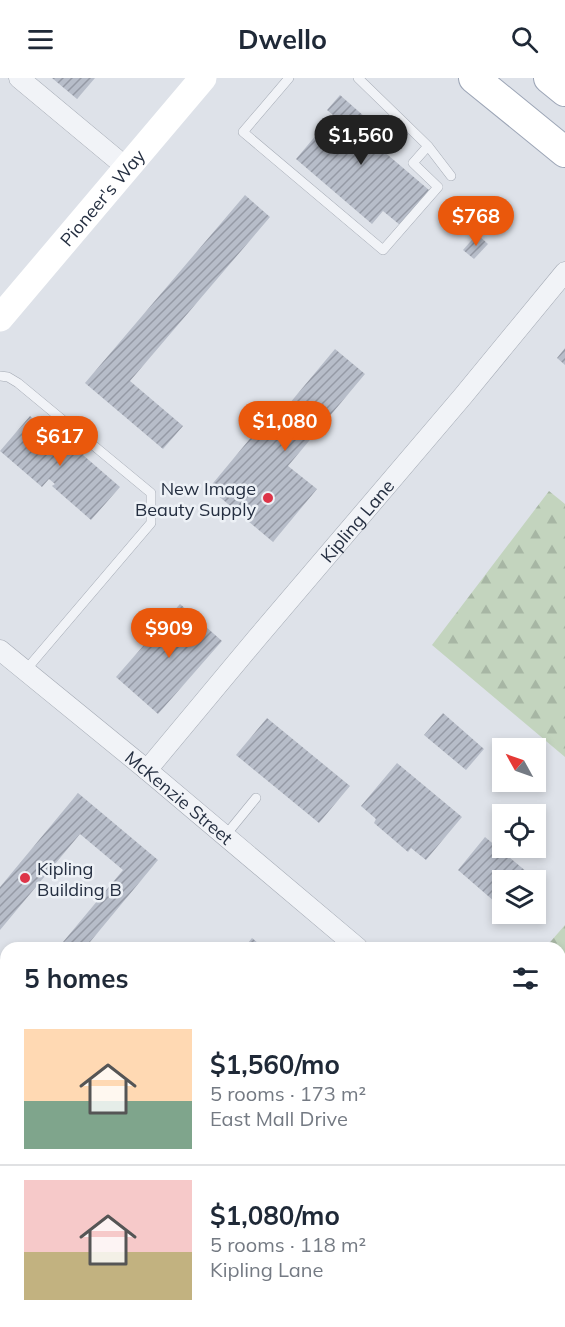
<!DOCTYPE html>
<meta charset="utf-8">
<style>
:root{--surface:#fff;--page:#f2f2f3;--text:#1f2937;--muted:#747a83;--line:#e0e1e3;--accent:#ea580c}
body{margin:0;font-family:Mulish,sans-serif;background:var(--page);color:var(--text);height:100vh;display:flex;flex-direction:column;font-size:22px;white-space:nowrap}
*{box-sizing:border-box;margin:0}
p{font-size:20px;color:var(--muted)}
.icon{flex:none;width:33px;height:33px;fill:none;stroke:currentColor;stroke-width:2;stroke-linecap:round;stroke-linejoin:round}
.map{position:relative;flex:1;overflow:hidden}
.details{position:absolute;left:0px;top:864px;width:566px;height:386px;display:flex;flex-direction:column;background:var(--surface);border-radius:18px 18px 0 0;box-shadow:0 3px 9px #0003}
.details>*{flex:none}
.needle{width:39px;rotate:310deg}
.tools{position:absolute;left:492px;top:660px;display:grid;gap:12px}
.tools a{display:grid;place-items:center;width:54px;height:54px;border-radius:0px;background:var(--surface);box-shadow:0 3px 9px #0003;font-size:30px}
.price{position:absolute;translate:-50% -51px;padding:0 14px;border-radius:21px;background:var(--accent);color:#fff;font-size:20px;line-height:39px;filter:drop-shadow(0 2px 3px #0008)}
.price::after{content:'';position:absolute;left:50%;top:36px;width:18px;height:14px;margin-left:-9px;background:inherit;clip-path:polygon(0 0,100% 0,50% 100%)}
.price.active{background:#222;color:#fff}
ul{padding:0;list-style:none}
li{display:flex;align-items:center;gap:18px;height:150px;padding:0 24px}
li+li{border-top:2px solid var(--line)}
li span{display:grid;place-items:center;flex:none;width:168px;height:120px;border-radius:0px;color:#555}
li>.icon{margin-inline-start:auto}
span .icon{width:72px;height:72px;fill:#fffc;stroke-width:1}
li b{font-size:26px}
h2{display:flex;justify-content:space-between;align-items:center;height:72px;padding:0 24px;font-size:26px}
header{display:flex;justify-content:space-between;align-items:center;height:78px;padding:0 24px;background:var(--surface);font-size:27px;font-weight:700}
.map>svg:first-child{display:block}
.grass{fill:url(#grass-tufts)}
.forest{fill:url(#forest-firs)}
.building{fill:url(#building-hatch)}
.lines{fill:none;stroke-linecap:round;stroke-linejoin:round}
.service-casing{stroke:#a3a9b3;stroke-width:10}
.minor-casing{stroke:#a3a9b3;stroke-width:21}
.tertiary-casing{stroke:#a3a9b3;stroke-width:26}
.primary-casing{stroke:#9ca5b6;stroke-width:32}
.service{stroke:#f1f3f7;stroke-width:9}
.minor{stroke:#f1f3f7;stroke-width:20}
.tertiary{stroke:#f1f3f7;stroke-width:24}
.secondary{stroke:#fff;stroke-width:27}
.primary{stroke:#fff;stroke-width:30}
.poi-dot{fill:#dd3448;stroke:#edf1f6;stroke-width:2}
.labels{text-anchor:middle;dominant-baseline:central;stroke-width:5;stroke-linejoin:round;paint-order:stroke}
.street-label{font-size:18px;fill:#252f41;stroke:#edf1f6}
.poi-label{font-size:18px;fill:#252f41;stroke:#edf1f6;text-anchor:end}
</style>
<header><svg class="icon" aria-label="menu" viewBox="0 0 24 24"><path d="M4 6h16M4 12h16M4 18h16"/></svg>Dwello<svg class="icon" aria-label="search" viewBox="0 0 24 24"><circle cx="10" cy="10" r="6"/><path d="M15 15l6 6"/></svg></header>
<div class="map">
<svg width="565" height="1249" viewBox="0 0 565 1249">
<defs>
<pattern id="grass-tufts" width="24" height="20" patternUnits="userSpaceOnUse" patternTransform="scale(1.5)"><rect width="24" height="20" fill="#c3d4be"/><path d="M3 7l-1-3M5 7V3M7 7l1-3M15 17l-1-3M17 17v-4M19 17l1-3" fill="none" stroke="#a7b6a4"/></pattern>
<pattern id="forest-firs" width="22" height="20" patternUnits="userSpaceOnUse" patternTransform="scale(1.5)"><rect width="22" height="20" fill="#c3d4be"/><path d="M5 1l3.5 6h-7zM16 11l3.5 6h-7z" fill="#a7b6a4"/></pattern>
<pattern id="building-hatch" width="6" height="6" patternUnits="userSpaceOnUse" patternTransform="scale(1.5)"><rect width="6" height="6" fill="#b7bdc9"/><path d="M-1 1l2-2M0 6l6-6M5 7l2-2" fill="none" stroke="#959aa5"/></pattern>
</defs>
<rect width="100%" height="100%" fill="#dee2e9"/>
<path class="grass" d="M0,1217L6,1222V1244H31L38,1249H0Z"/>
<path class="forest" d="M549,413L565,426V679L432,567Z
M565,847V1005L560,1000V870H545Z
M560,1070L565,1075V1154L560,1158Z
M278,1244H496L495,1249H274Z"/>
<path class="building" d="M52,0H95L77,21Z
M340,17L391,62L382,72L429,112L400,147L383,133L372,146L296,81L333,37L327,32Z
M245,117L270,139L130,303L183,348L163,371L85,305Z
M477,156L488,166L474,181L463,172Z
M565,270V287L557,280Z
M335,271L365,296L288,388L317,411L273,464L209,410L253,357L259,362Z
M30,338L65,369L62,372L65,374L76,360L88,371L83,377L120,409L91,442L52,408L55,406L49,401L42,409L0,373Z
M180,526L222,563L158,636L116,599Z
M443,635L484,671L466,692L424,657Z
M267,640L350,708L319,745L236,677Z
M397,685L462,739L426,782L411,770L408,774L374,745L376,741L361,728Z
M78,715L158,782L85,870H58L123,792L80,756L0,852V809Z
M485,759L545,809L536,820V802H502V830L458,792Z
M510,836H523L517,842Z
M252,860L264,870H244Z
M6,932V964L0,971V939Z"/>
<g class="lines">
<defs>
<path id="service" d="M289,0L243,54L383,172L438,109L413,85L428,68
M358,0L428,68L451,98
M0,298L8,299L18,305L151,415V445L25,593
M225,758L256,720"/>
<g id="minor">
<path d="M19,0L127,90"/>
<path id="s1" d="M0,572L147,692L358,870"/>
<path id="s2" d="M147,692L257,560L463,318L565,194"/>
<path d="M560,1041L565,1045"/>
</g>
<path id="tertiary" d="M0,1176L6,1181
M80,1244L87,1249"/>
<path id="primary" d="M474,0L565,74
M549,0L565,13"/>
</defs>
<use href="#service" class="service-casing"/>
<use href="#minor" class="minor-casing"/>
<use href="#tertiary" class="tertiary-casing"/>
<use href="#primary" class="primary-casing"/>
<use href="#service" class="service"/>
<use href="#minor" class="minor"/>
<use href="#tertiary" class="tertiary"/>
<path class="secondary" id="s3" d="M0,240L203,0"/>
<use href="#primary" class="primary"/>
</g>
<g class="poi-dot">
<circle cx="268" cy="420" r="6"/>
<circle cx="25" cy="800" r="6"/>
</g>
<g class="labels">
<g class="street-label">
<text stroke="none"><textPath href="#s3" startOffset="158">Pioneer's Way</textPath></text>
<text stroke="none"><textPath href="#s2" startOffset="326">Kipling Lane</textPath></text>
<text stroke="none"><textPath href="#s1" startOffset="232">McKenzie Street</textPath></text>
</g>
<g class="poi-label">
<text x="256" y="410">New Image<tspan x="256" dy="21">Beauty Supply</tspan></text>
<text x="37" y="790" text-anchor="start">Kipling<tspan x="37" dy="21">Building B</tspan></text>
</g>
</g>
</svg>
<div class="tools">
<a><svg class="needle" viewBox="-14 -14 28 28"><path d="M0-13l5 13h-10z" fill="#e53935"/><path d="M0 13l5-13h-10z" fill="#747a83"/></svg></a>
<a><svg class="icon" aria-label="locate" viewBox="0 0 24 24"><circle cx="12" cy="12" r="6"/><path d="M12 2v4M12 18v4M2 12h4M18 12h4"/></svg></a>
<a><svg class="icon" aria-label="layers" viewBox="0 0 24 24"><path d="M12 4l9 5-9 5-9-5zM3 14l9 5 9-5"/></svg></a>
</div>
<b class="price active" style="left:361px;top:88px">$1,560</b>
<b class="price" style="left:476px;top:169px">$768</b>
<b class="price" style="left:285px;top:374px">$1,080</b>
<b class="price" style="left:60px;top:389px">$617</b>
<b class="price" style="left:169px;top:581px">$909</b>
<section class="details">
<h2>5 homes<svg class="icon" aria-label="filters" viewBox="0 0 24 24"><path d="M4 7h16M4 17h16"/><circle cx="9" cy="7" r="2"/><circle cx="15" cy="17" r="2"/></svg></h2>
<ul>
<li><span style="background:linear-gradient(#ffd9b3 60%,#7fa58c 0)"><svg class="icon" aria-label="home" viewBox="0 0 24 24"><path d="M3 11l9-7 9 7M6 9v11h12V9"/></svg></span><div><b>$1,560/mo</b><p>5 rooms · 173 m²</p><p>East Mall Drive</p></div></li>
<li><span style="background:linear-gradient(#f6c9c9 60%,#c2b280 0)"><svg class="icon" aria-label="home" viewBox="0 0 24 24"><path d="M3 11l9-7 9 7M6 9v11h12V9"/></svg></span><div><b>$1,080/mo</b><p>5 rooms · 118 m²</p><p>Kipling Lane</p></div></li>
</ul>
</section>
</div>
